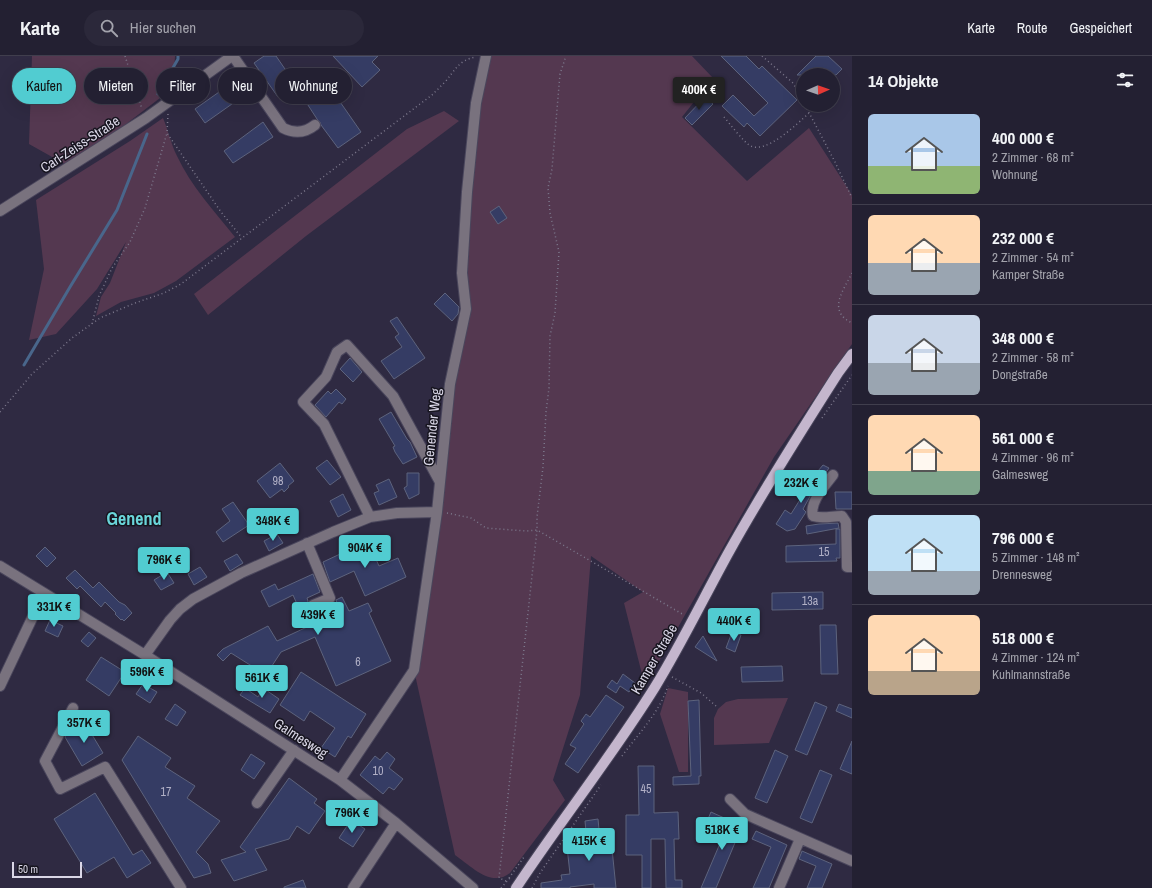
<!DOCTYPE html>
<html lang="de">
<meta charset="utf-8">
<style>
:root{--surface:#232032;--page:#2b283a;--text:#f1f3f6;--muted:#a3a3ac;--line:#403e4d;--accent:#51ccd1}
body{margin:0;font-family:"Archivo Narrow",sans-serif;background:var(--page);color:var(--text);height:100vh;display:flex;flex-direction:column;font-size:15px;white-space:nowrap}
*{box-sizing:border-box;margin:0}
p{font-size:13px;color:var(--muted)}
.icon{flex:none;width:22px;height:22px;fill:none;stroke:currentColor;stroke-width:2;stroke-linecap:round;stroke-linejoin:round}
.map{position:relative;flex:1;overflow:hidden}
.side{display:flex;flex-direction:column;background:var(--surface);width:300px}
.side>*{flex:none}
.guide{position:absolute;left:12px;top:12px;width:380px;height:36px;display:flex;gap:8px}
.needle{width:26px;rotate:88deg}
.tools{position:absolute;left:796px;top:12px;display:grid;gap:8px}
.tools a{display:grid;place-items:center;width:44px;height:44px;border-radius:50%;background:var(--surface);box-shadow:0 4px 16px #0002,0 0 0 1px var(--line);font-size:20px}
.scale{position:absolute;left:12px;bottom:10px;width:70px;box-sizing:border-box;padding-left:4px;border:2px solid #dad7e7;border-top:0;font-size:11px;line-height:14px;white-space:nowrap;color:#dad7e7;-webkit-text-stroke:3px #17151f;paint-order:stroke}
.price{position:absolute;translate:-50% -34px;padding:0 9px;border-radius:4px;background:var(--accent);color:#111;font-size:13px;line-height:26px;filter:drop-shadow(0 1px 2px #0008)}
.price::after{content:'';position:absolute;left:50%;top:24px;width:12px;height:9px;margin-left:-6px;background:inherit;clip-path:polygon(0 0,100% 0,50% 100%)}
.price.current{background:#222;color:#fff}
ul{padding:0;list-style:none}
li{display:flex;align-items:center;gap:12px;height:100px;padding:0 16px}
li+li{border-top:1px solid var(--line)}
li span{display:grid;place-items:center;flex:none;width:112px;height:80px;border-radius:6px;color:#555}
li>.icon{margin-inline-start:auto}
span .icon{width:48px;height:48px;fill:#fffc;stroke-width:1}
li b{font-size:17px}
h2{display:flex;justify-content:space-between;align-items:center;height:48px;padding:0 16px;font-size:17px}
.pill{padding:0 14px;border-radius:18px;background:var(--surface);box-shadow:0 4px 16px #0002,0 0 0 1px var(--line);font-size:14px;line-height:36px}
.pill.current{background:var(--accent);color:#111}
header{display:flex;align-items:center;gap:24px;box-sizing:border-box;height:56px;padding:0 20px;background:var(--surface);border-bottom:1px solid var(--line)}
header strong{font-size:19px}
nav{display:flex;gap:22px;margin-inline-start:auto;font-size:14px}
.search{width:280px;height:36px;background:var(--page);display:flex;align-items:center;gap:10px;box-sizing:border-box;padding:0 14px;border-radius:22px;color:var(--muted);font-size:15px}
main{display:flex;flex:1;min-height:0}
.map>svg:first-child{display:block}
.green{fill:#543850}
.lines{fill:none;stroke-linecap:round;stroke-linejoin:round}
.stream{stroke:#49668b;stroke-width:3}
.building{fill:#353c64;stroke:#5d637d}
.minor-casing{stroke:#4a465c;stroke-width:12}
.major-casing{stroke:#4a465c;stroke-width:12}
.path{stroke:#7c788c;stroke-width:1.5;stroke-dasharray:1 3;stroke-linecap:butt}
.minor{stroke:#79727e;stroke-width:10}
.major{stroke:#c4b6cd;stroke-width:10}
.labels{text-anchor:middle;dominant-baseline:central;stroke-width:3;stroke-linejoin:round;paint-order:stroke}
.number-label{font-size:12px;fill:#b1b0c6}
.street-label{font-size:14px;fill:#dad7e7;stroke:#17151f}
.district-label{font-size:18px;font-weight:bold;fill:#6ad6da;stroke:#17151f}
</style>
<header>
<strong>Karte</strong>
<div class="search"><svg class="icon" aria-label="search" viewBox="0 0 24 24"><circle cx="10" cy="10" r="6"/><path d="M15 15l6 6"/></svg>Hier suchen</div>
<nav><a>Karte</a><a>Route</a><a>Gespeichert</a></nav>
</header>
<main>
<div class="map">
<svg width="852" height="832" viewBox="0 0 852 832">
<rect width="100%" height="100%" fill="#2f2a42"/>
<path class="green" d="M32,0H175L173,32L70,111L29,88Z
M486,0H692L713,22L682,61L747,125L809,72L852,139V288L774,401L645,630L624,547L643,536L591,500L580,639L553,724L565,744L510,817C491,832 471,810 455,799L414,614L440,426L466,253L467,136Z
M444,55L459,65L306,180L208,259L194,238L407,73Z
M163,62C168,74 171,88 177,100C191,130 214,155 235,181L176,225L154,237L121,246L96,260L101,241L110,227L126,186L97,233L56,278L29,284L44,213L36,144L130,85Z
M668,632L688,636V716H679L660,658Z
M788,642L769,687L714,689V662L718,653L726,646L738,643Z"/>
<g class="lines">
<path class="stream" d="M158,38L178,3V0
M24,309L70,231L117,154L147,78"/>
</g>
<path class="building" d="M264,0H276L296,29L278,41L254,7Z
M333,0H378L372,6L380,14L362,31Z
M721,0H746L759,13L762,10L797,44L760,80L747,67L744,71L722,50L733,39L754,60L768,47Z
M816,0H828L842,13L836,19H797Z
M229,29L239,43L205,67L195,53Z
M329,30L361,76L338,92L321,69L320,66L317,63L306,46Z
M705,41L713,48L692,69L685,62Z
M263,66L273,81L233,107L224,95Z
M499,150L507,162L498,168L490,156Z
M445,237L459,251L458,258L452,265L434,248Z
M397,261L425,302L394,323L381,305L402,291L395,281L399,278L390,265Z
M350,302L362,316L353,326L340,313Z
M336,333L346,343L342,348L339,346L326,361L315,349L328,335L331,338Z
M391,356L407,383L410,386L417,401L403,408L395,396L393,391L395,390L379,363Z
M327,404L341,421L330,429L316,412Z
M280,407L294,425L288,430L289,431L284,436L282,433L270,442L257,425Z
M823,409L829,412L813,435L803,453L806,456L795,473L787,475L776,468L785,454L791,458L818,415Z
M407,417H419V438L409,443L404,432L407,430Z
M389,423L397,441L379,449L374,437L379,435L376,429Z
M835,436H852V453H836Z
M343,438L351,454L338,461L330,445Z
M233,446L249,469L223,486L216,476L230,465L222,453Z
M838,467L839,472L807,478L806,470L819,468Z
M836,473H840V502H836L837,505L786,506V490L836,488Z
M277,478L283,487L269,495L264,485Z
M368,485L379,510L398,502L406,521L365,540L354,515L330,526L323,506Z
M45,491L56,502L47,511L36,500Z
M237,498L243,507L230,515L224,505Z
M200,511L207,521L194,529L188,518Z
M75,514L93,532L99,526L119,546L125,549L132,557L124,565L122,563L121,564L115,558L116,557L105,546L101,551L80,530L77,533L66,522Z
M167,516L174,527L161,534L154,524Z
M313,518L320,536L307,542L308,545L307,549L309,554L313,555L317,565L340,554L336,544L342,541L349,555L368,547L372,555L369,557L391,605L336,630L315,581L281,596L266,619L231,597L223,605L217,599L223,593L268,570L277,585L307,571L293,539L269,551L261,535L275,528L278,534Z
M823,536V553L772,554V537Z
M50,564L63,570L58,581L45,575Z
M820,569H836L838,618H821Z
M89,576L96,582L88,591L81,585Z
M732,576L741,579L735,596L726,592Z
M703,580L708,589L717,605L695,591Z
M101,601L125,616L109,640L86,624Z
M782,610L783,625L742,626L741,611Z
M301,616L366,658L351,682L348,680L335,701L321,692L335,672L310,655L304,665L280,649Z
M623,618L635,627L629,636L620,630L616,637L607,631L612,624L617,628Z
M143,628L157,636L150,647L136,638Z
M245,632L258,641L263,632L279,643L270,657L240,639Z
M606,639L624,651L578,717L565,708L576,692L570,689L584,668L581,665L586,658L590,661Z
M699,644L701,720H699V728L673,729V721L691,720L688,645Z
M815,646L827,651L807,699L795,694Z
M175,648L186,656L177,670L165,663Z
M839,648L852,653V662L836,655Z
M85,667L103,697L82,710L65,681L67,678Z
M138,680L171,702L165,711L195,730L187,742L220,765L196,796L208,808L211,817L194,822L122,704Z
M852,685V718L840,713Z
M775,694L788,700L767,747L755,742Z
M387,696L395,703L389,712L403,723L394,734L389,731L383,738L360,719L375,700L380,704Z
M251,698L265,707L254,723L241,714Z
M638,710H654V757L678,756L679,783H674L675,824H682V832H666L665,783H651V832H642V799H626V759H639Z
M820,714L832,719L812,767L800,762Z
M289,722L317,743L314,747L325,755L309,778L297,770L289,783L255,793L267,814L234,825L221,804L246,796L240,791Z
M95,737L133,799L142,794L151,807L127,822L114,801L87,817L54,763Z
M711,756L742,770L716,832H701L727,771L708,763Z
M598,763L600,784L611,783L616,832H594V828L570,831V832H541V827L562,824L561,819L570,818L567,791L568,788L587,786L585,765Z
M351,764L365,773L353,791L339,782Z
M756,775L787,789L769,832H753L771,791L752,783Z
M802,795L832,808L822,832H807L816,810L799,803Z
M303,824L306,832H284V831Z"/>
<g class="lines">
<defs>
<path id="minor" d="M233,0L283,72C295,78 305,77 315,69
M0,155L146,62L232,0
M833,419C825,430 809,446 813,460C822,463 832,460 842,460L846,466L847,511H852
M370,461L324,368L303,346L326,321L337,296L347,289L393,340L440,426
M307,487L330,542L313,549
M0,510L145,599L340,724L396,767L473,832
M145,599L170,564L180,553L193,543L241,517L333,476L370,461L397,457L437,456
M0,630L44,537
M73,652L45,705L60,733L105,711L181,832
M340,724L414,614L437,456L450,328L466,253L462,217L467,136L476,47L486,0
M730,743L745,758L852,805
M257,747L294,694
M353,832L396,767
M779,832L800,783"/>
<path id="major" d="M516,832C561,764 612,700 655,631C682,587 705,539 730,494C764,433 801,375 838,317L852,298"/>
</defs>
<use href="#minor" class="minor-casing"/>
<use href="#major" class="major-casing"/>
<path class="path" d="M125,0L142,53
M762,0L793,27L803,45
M805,49L835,106L852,142
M168,58L167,77L221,156L242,182
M724,61C730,68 743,85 749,89C765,100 798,67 809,57
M852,217C843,235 827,255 852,267
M92,268L99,240L112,212L130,186L145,152L167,77
M0,356L32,318L72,282L100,262L135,247L164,237L181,228L432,39C436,35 440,31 444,27C455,15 458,4 476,1
M822,362L852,319
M447,457L471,462L486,472L526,475L537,474L684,559
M672,621L701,637L716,650
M622,700C639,677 659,657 668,630
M509,822L524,801
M506,825L499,822L537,474V461L543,411L546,356L549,332L550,280L555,257L559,196L550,157L548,132L552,113L560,18L566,0
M501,832L510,822
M532,832L540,817L601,729"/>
<use href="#minor" class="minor"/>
<use href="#major" class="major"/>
</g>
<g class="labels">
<g class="number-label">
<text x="278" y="425">98</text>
<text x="824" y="496">15</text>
<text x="810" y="545">13a</text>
<text x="358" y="606">6</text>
<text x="378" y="715">10</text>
<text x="646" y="733">45</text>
<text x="166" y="736">17</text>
</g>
<g class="street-label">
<text transform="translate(80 88) rotate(-33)">Carl-Zeiss-Straße</text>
<text transform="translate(432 371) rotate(-84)">Genender Weg</text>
<text transform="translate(654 603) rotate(-60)">Kamper Straße</text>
<text transform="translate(301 682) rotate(33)">Galmesweg</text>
</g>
<g class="district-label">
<text x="134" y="462">Genend</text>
</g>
</g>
</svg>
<div class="tools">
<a><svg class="needle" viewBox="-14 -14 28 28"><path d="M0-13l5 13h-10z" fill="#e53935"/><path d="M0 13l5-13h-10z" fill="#a3a3ac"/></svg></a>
</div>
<div class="scale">50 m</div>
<b class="price current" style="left:699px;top:55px">400K €</b>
<b class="price" style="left:801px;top:448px">232K €</b>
<b class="price" style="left:273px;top:486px">348K €</b>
<b class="price" style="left:365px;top:513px">904K €</b>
<b class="price" style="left:164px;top:525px">796K €</b>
<b class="price" style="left:54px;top:572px">331K €</b>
<b class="price" style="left:318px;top:580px">439K €</b>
<b class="price" style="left:734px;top:586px">440K €</b>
<b class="price" style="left:147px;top:637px">596K €</b>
<b class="price" style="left:262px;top:643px">561K €</b>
<b class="price" style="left:84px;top:688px">357K €</b>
<b class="price" style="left:352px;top:778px">796K €</b>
<b class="price" style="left:722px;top:795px">518K €</b>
<b class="price" style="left:589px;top:806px">415K €</b>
<div class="guide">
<a class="pill current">Kaufen</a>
<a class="pill">Mieten</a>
<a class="pill">Filter</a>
<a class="pill">Neu</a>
<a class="pill">Wohnung</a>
</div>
</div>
<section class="side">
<h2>14 Objekte<svg class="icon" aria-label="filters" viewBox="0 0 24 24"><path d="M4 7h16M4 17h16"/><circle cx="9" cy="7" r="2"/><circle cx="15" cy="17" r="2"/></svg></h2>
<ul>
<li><span style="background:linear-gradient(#a9c7e8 65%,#8fb573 0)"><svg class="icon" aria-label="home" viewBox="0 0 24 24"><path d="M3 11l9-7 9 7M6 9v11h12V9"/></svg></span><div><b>400 000 €</b><p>2 Zimmer · 68 m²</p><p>Wohnung</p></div></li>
<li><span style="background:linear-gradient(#ffd9b3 60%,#9aa5b1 0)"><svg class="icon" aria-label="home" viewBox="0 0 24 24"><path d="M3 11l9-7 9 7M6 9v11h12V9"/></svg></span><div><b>232 000 €</b><p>2 Zimmer · 54 m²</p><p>Kamper Straße</p></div></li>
<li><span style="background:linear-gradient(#c9d6e8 60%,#9aa5b1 0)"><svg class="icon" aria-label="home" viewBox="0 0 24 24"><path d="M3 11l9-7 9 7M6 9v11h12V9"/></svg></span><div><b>348 000 €</b><p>2 Zimmer · 58 m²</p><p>Dongstraße</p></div></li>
<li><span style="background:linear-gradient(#ffd9b3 70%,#7fa58c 0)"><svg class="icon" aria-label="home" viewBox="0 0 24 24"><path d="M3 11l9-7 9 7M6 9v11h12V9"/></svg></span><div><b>561 000 €</b><p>4 Zimmer · 96 m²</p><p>Galmesweg</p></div></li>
<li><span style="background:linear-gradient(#bfe0f5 70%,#9aa5b1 0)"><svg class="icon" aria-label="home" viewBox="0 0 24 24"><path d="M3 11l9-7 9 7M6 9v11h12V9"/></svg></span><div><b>796 000 €</b><p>5 Zimmer · 148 m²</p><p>Drennesweg</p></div></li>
<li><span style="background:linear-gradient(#ffd9b3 70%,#b9a48a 0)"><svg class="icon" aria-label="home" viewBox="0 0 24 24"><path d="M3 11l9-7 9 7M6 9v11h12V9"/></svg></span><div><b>518 000 €</b><p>4 Zimmer · 124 m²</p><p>Kuhlmannstraße</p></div></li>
</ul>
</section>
</main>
